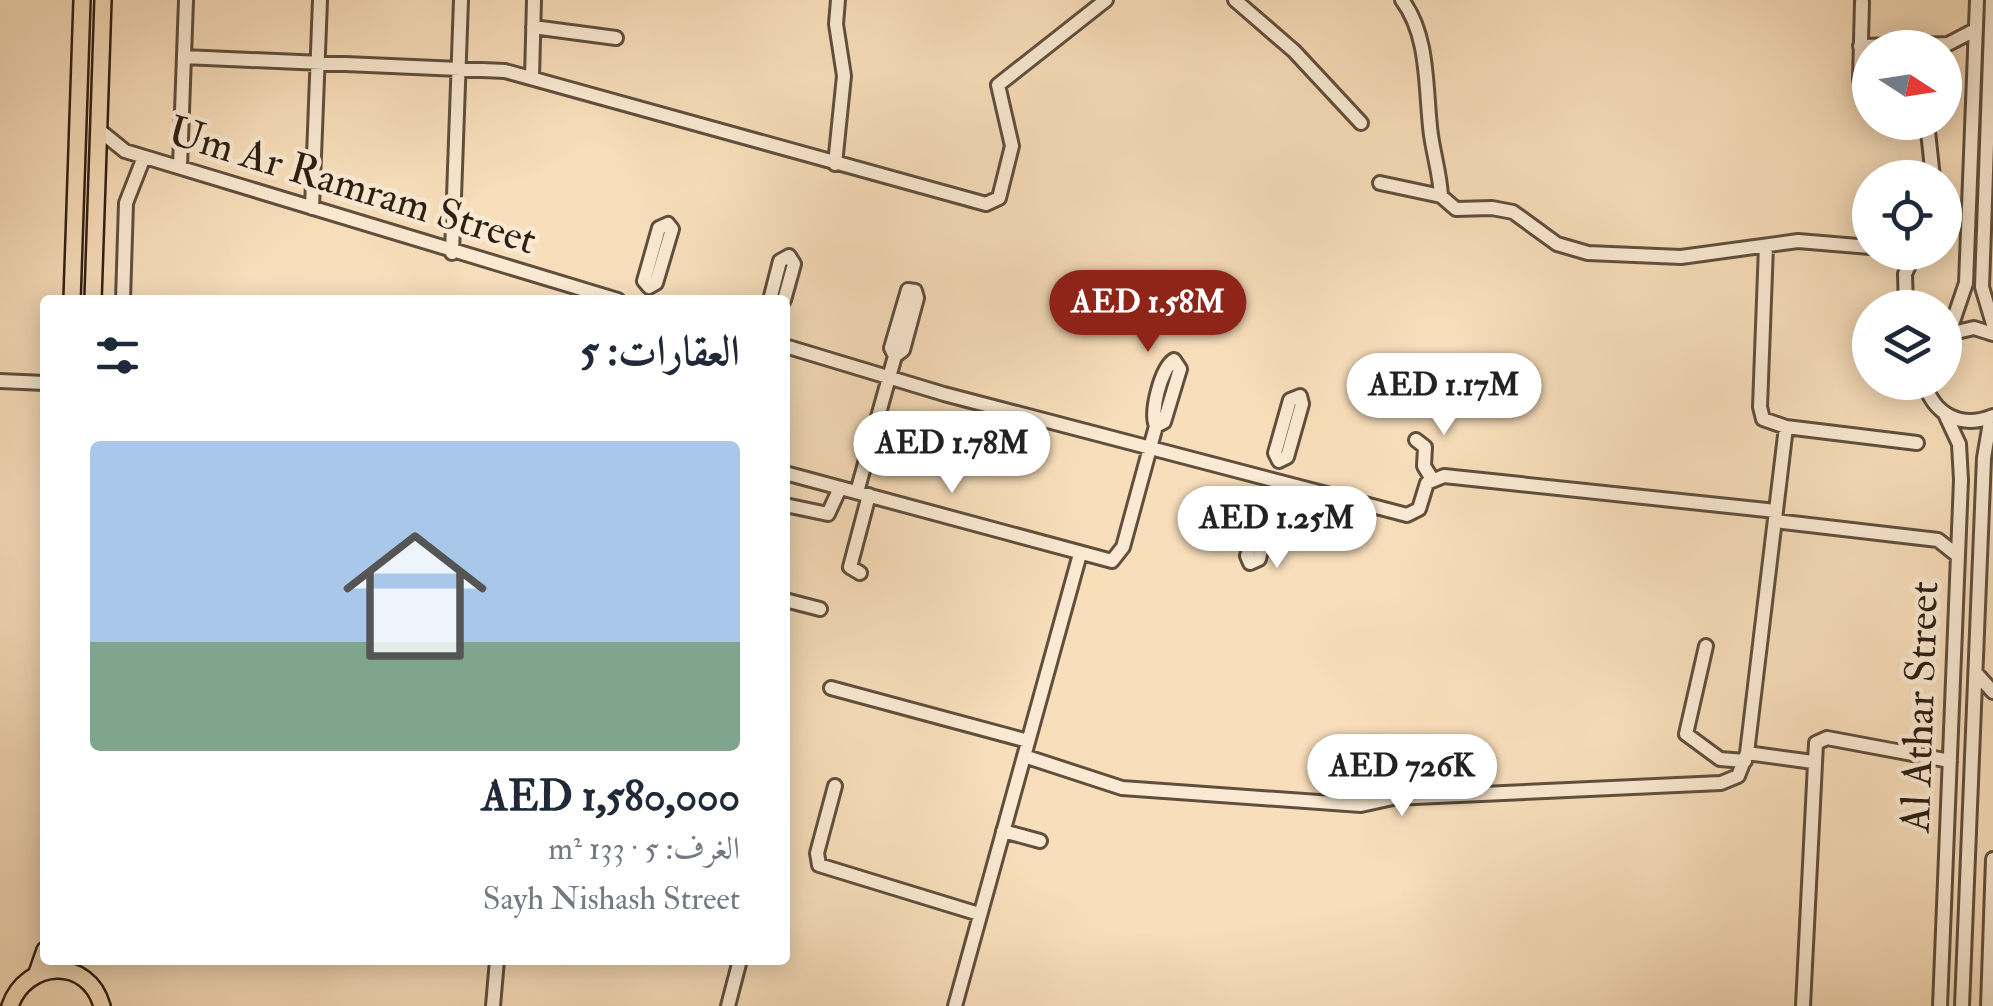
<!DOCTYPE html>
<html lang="ar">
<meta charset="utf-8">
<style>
:root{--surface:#fff;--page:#f6f6f7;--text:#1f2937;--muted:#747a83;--accent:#8f2418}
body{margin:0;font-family:"IM FELL Double Pica",Amiri,serif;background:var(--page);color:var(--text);direction:rtl;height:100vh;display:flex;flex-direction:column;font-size:38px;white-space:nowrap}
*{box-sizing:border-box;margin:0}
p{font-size:32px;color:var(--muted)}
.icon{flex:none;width:55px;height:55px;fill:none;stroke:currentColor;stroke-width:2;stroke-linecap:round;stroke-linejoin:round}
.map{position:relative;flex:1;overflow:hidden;direction:ltr}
.sheet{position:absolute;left:40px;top:295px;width:750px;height:670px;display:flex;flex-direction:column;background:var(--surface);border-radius:10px;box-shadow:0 5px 25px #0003;direction:rtl}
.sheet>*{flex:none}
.needle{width:65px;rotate:102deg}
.fabs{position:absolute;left:1852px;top:30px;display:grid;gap:20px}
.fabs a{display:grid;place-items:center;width:110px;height:110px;border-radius:50%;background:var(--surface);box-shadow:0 5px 25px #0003;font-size:50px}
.price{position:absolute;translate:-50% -85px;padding:0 22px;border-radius:35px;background:#fff;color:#222;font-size:32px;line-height:65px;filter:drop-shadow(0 2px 5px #0008)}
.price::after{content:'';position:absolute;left:50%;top:60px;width:30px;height:22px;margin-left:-15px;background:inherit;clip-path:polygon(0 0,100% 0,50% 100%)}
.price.active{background:var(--accent);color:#fff}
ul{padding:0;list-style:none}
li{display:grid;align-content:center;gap:20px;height:530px;padding:0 50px}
li span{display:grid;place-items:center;height:310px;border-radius:10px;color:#555}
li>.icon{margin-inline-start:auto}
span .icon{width:180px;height:180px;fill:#fffc;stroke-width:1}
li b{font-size:42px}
h2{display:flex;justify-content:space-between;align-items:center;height:120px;padding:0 50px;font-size:42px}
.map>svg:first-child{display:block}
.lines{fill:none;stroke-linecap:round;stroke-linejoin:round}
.minor-casing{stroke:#604f3d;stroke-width:18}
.major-casing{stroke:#2e1f13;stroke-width:20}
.minor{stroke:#faead3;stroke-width:12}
.major{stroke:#f8debb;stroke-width:15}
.labels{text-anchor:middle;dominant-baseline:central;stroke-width:9;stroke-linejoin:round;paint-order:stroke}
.street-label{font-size:42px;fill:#2e1f13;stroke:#faead3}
</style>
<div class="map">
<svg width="1993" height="1006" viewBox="0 0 1993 1006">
<rect width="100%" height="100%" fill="#f8debb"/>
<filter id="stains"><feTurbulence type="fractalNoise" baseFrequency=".002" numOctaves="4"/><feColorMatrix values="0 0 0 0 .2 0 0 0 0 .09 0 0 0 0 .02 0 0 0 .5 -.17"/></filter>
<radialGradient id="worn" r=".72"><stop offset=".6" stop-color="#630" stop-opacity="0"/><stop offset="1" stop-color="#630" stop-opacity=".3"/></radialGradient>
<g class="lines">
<defs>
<path id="minor" d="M1235,0L1294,51L1361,123
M1402,0C1430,37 1425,91 1431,135C1434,156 1440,175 1441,196
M1992,0L1982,287L1993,324
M533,27L616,38
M1860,46L1948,44L1975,30
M184,57L505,71L986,204L999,198L1012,146L998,85L1106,0
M532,78L534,0
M1860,80L1862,2
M1927,122L1933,178
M99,130L125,151L618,300
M835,164L844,76L836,24L838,0
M180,167L186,0
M1380,183L1441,196L1456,209L1492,208L1513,212L1557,244L1588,253L1681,257L1798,241L1870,247
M312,208L320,0
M668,224L672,229L656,283L649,287L644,281L659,228Z
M1766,246L1760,407L1763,419L1786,427L1917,443
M452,253L461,0
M908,290L915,291L917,298L903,350L895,356L891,348Z
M123,300L126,203L144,157
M770,300L780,261L789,256L794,264L784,300
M1906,308L1905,274L1915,252
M1949,333L1966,283L1977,0
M1948,334L1974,328L1993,334
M785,346L944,394L1407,515L1419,509L1427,483L1444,476L1776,511
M1174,360L1180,369L1164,422L1156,426C1150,412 1161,368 1174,360Z
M0,381L45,383
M1924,382C1934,415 1961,429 1993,416
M1300,396L1302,404L1287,457L1279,461L1275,453L1290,400Z
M1416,440L1425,447L1424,466L1432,479
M785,473L1112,561L1123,547L1156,426
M857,492L895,356
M1270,500L1273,505L1259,559L1250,563L1247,556L1262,503Z
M785,505L828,514L840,488
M1775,521L1938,540L1958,556
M860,573L850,567L869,495
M785,600L820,609
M1706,646L1686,734L1720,759L1745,761
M1976,673L1993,692
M831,688L1028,741
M1747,753L1813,762
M1024,756L1122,788L1361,805L1393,798L1721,783L1738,776L1747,753L1786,427
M835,786L817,853L819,865L979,914
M1003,831L1040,841
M493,1006L497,960
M728,1006L740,960
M955,1006L1080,554
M1803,1006L1816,743L1827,738L1950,761
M1940,1006L1961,480L1959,444L1945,414
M1962,1006L1984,458L1991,417
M1988,1006L1993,859"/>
<path id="major" d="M72,300L82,0
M93,300L103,0
M37,973L45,950
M10,1006C26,960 88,956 102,1006"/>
</defs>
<use href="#minor" class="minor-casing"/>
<use href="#major" class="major-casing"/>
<use href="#minor" class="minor"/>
<use href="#major" class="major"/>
</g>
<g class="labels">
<g class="street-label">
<text transform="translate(352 186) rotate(17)">Um Ar Ramram Street</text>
<text transform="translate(1920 707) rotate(-88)">Al Athar Street</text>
</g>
</g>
<rect width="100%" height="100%" filter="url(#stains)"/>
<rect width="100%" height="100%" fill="url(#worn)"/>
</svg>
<div class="fabs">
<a><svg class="needle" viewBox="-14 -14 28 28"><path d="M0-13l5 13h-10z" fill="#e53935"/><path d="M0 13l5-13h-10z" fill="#747a83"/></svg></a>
<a><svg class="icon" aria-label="locate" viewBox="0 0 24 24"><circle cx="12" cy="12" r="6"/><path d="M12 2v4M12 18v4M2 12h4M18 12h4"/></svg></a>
<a><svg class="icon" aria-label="layers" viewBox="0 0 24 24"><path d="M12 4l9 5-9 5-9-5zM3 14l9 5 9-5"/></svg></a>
</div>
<b class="price active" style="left:1148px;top:355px">AED 1.58M</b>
<b class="price" style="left:1444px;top:438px">AED 1.17M</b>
<b class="price" style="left:952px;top:496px">AED 1.78M</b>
<b class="price" style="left:1277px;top:571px">AED 1.25M</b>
<b class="price" style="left:1402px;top:819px">AED 726K</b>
<section class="sheet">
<h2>العقارات: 5<svg class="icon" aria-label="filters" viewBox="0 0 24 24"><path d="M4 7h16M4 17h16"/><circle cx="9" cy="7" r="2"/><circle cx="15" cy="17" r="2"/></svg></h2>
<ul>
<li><span style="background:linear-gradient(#a9c7e8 65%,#7fa58c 0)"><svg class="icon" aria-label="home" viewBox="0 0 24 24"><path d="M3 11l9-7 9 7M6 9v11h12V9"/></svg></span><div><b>AED 1,580,000</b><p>الغرف: 5 · 133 m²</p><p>Sayh Nishash Street</p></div></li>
</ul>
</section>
</div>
